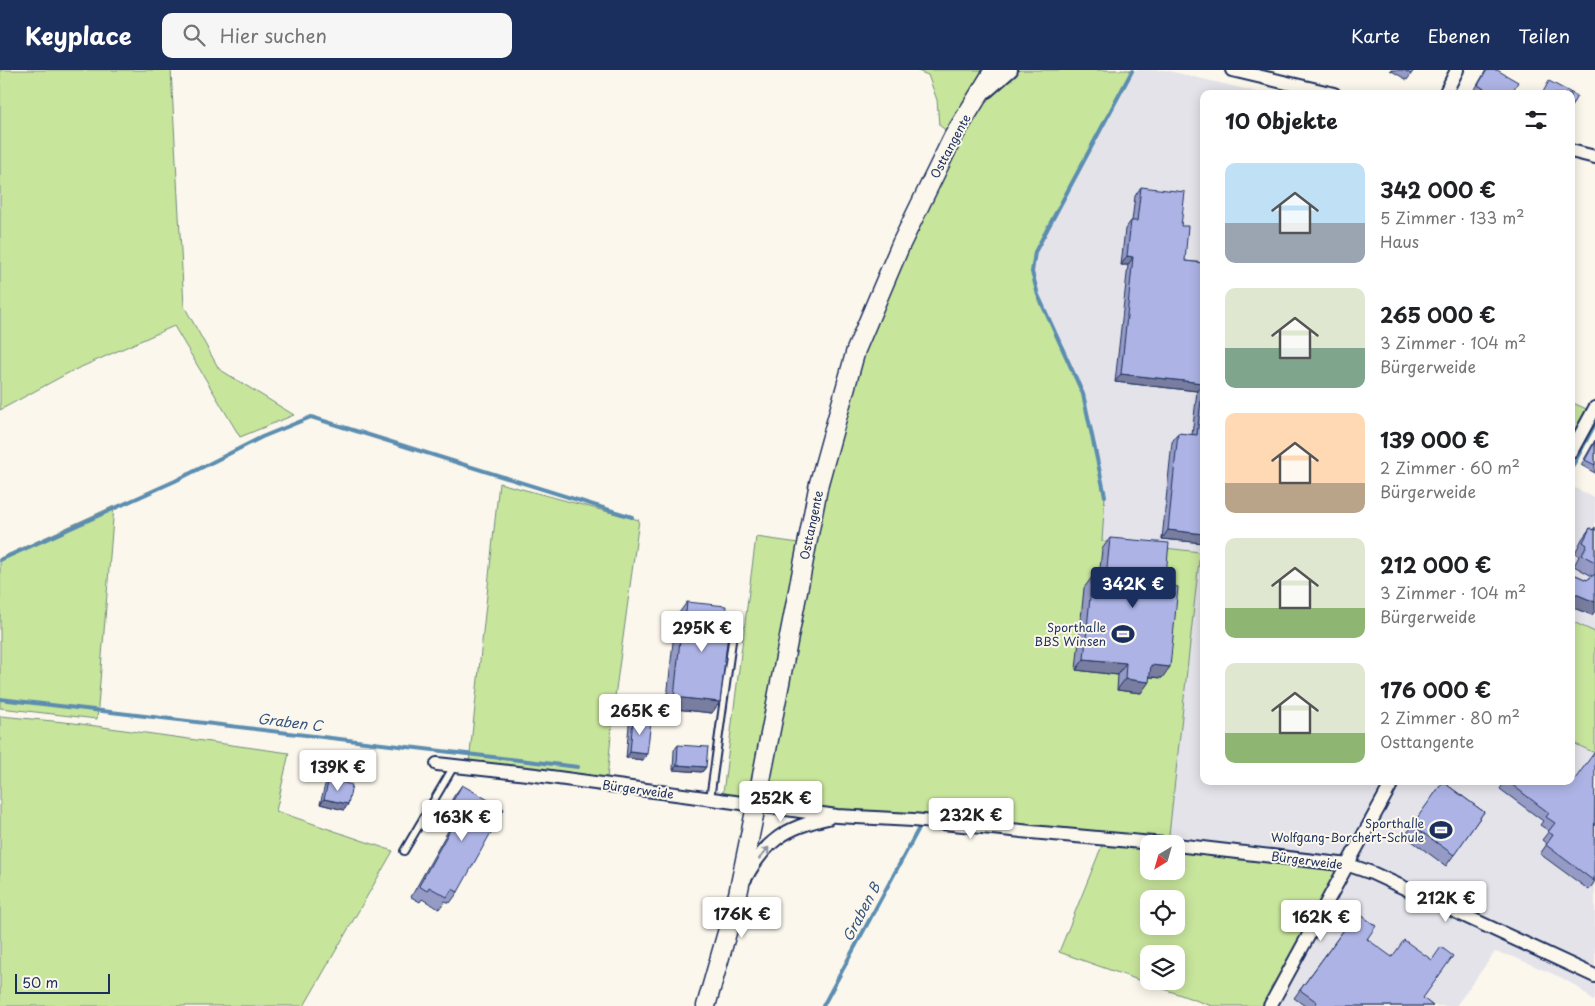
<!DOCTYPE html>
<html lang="de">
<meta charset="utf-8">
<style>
:root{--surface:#fff;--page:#f6f6f6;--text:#202124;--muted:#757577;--accent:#1b2f5e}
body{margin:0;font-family:"Playpen Sans",sans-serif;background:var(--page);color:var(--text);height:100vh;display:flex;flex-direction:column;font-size:19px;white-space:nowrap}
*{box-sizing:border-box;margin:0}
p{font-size:16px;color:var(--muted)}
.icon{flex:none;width:28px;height:28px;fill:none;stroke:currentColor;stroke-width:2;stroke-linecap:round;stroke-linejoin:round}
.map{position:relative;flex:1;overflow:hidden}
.details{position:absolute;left:1200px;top:20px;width:375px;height:695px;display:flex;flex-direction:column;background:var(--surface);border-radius:10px;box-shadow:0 2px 12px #0003}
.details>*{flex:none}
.needle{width:32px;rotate:217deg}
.tools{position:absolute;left:1140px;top:765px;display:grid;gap:10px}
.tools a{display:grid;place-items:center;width:45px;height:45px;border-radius:10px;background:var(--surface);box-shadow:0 2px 12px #0003;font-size:25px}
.scale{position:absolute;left:15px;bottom:12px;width:95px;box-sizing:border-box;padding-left:5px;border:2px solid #1b2f5e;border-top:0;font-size:14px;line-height:18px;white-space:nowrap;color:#1b2f5e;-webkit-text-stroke:4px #fbf7ec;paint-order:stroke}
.price{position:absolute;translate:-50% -42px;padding:0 11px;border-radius:5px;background:#fff;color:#222;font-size:16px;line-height:32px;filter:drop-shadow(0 1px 2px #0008)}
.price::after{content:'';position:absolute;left:50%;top:30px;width:15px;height:11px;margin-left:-8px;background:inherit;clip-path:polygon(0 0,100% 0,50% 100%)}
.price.selected{background:var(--accent);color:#fff}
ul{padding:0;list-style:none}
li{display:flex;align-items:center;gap:15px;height:125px;padding:0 25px}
li span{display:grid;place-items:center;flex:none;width:140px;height:100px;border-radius:10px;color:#555}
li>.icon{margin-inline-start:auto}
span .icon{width:60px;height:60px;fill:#fffc;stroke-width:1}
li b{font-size:21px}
h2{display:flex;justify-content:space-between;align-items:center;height:60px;padding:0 25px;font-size:21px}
header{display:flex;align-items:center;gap:30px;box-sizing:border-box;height:70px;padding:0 25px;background:var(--accent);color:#fff}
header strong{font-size:24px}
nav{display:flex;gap:28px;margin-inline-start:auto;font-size:18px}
.search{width:350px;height:45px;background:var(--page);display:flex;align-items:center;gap:12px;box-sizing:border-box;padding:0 18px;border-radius:10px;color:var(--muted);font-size:19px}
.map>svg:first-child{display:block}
.built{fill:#e4e3ea}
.green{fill:#c8e59c;stroke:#728a7d;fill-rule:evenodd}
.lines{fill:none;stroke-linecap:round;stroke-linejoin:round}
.stream{stroke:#5b8db0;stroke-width:4}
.lane-casing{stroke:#1b2f5e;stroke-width:10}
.street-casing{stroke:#1b2f5e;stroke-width:16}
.secondary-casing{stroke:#1b2f5e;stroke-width:21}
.lane{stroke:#fbf7ec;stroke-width:6}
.street{stroke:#fbf7ec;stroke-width:12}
.secondary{stroke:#fbf7ec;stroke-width:18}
.wall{fill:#959bc5;stroke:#1b2f5e}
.shaded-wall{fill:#797ea0;stroke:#1b2f5e}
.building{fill:#adb4e5;stroke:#1b2f5e}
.oneway{stroke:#8b93a5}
.labels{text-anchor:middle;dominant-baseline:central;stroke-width:4;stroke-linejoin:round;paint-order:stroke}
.street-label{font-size:12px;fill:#1b2f5e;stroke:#fbf7ec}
.poi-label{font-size:12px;fill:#1b2f5e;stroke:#fbf7ec;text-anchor:end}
.water-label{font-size:14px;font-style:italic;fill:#365680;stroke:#fbf7ec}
</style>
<header>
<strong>Keyplace</strong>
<div class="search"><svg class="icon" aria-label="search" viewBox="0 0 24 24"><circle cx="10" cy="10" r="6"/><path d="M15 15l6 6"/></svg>Hier suchen</div>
<nav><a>Karte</a><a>Ebenen</a><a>Teilen</a></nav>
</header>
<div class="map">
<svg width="1595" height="936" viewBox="0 0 1595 936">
<rect width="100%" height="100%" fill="#fbf7ec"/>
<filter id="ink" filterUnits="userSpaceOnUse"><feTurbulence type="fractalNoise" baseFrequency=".02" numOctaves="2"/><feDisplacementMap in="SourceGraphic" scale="10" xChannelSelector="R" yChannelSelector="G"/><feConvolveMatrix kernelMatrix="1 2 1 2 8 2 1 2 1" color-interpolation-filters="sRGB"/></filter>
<g filter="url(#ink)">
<path class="built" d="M1133,0H1165L1266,24H1204V711H1571V672L1595,683V929L1593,931L1579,918L1562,908L1514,887L1495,882L1456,936H1270L1336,818L1168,774L1200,482L1102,471L1105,426L1038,225L1032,202L1035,182Z
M1571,416L1595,428V562L1571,551Z"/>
<path class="green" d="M0,0H171L184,236L219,299L294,345L240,367L174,256L70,302L0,340Z
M915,0H982L948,62L939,55L937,30L928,5Z
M994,0H1133L1035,182L1032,202L1038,225L1083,324L1105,426L1102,471L1200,482L1168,774H1149V801H1176V775L1349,795L1270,936H1212L1059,882L1105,768L722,731L756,467L806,474L856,280ZM1149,829H1176V856H1149ZM1149,884H1176V911H1149Z
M1571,332L1593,342L1571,382Z
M499,413L639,450L614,634L607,709L469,693Z
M114,436L97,649L0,638V488Z
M1571,551L1595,562V683L1571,672Z
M0,646L74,653L289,683L276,741L393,781L304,936H0Z"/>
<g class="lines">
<path class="stream" d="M1572,397L1595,354
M1105,426L1083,324L1038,225L1032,202L1035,182L1132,1
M0,490L175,411L262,367L311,347L632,447
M0,629L578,697
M823,936L919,758"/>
<defs>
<path id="lane" d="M710,729L734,557
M404,781L454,696"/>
<path id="street" d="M1232,0L1334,24
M987,21L1011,0
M1445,24L1457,0
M1571,81L1595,87
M1571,382L1595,338
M437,694L536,705L837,746L913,750L1031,762L1164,774
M1176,775L1349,795L1372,803L1595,906
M745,809C765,771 786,757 828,748
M1270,936L1393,711"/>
<path id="secondary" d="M706,936L738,824L756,736L819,413L856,280L901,174L953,67L994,0"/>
</defs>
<use href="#lane" class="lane-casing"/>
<use href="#street" class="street-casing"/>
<use href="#secondary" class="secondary-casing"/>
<use href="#lane" class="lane"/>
<use href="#street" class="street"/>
<use href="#secondary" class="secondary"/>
</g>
<path class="wall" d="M1390,0H1414L1407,10Z
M1486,0H1497L1511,24H1479L1474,21Z
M1141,117L1181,156L1185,191L1204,193V473L1162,469L1172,372L1178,363L1192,365L1197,321L1115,312L1128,195H1121L1125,159L1131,151H1132L1135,126Z
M1595,370V403L1581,395Z
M1595,457V541L1592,545L1571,537V503L1587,510L1592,506L1574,496L1579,486L1575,483L1582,469L1590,458L1593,460Z
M1110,468L1165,515L1162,608L1150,607L1141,623L1117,620L1118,605L1076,600L1084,518L1092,507L1099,508L1102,479Z
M687,532L712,643L666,638L674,562L677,557L679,543Z
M633,649L643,690L626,688L629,655Z
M678,675L706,697L702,702L673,700L674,680Z
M329,709L348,734L344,740L320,734L325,715Z
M1505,711H1571L1595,811L1589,820L1540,784L1547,774L1542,770L1549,761L1540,755L1543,751L1500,719Z
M1443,712L1484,742L1446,796L1405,766Z
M462,715L458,822L450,833L445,831L439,839L422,829L420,832L411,827L453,752L443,746L454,726Z
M1357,842L1368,869L1423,929L1433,936H1305L1294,928Z"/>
<path class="shaded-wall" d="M1127,186L1133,187L1128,195H1121Z
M1121,304L1203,313L1197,321L1115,312Z
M1168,460L1204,464V473L1162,469Z
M1571,522L1595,532V541L1592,545L1571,537Z
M1084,589L1126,593L1118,605L1076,600Z
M1151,595L1170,597L1162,608L1143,606Z
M1125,609L1149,612L1141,623L1117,620Z
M674,627L720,632L712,643L666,638Z
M630,682L647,684L643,690L626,688Z
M677,695L706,697L702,702L673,700Z
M324,729L348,734L344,740L320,734Z"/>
<path class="building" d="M1404,0H1414L1411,4Z
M1487,0H1497L1518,12L1511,24H1492L1478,15Z
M1549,11L1577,26L1571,37V24H1542Z
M1141,117L1185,122L1181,156H1188L1185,191L1204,193V464L1168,460L1178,363L1197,365L1203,313L1121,304L1133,187L1127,186L1131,151H1137Z
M1595,372V395L1585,390Z
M1590,458L1594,460L1595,458V492L1582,485L1587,475L1583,472Z
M1110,468L1169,473L1165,515L1178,517L1170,597L1151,595L1149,612L1125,609L1126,593L1084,589L1092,507L1106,508Z
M1571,503L1587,510L1595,504V532L1571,522Z
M687,532L726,536L724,554L729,555L720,632L674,627L682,551H685Z
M633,649L651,651L647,684L630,682Z
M678,675L708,677L706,697L677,695Z
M1594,683L1595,684L1594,811L1546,775L1553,765L1548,762L1555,753L1546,747L1549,743L1507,711H1571V706L1575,709Z
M329,709L352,715L348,734L324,729Z
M1443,712L1484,742L1454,785L1412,755Z
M462,715L504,739L458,822L452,819L447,827L429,817L427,821L419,816L461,740L451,734Z
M1357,842L1376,856L1367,869L1392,887L1404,870L1432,890L1441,877L1453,886L1423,928L1433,936H1314L1317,932L1300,920Z"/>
<defs><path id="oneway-shaft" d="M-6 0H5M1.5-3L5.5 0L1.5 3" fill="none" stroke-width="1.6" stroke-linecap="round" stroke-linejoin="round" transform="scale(1.25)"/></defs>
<use class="oneway" href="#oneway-shaft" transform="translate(764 783) rotate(-50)"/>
</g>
<defs>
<symbol id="stadium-bare" viewBox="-9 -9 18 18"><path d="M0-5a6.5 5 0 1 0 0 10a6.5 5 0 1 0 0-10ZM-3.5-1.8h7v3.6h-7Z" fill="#1b2f5e" stroke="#fbf7ec" stroke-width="2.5" paint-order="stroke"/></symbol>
</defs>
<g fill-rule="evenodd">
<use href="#stadium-bare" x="1107" y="548" width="32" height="32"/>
<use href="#stadium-bare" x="1425" y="744" width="32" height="32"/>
</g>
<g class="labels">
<g class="street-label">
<text transform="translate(950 76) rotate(-62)">Osttangente</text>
<text transform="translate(811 455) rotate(-78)">Osttangente</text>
<text transform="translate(638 719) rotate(8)">Bürgerweide</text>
<text transform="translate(1307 790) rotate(7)">Bürgerweide</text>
</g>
<g class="poi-label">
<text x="1106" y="557">Sporthalle<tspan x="1106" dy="14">BBS Winsen</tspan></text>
<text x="1424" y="753">Sporthalle<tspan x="1424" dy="14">Wolfgang-Borchert-Schule</tspan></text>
</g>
<g class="water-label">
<text transform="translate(290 652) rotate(7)">Graben C</text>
<text transform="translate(861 842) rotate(-62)">Graben B</text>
</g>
</g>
</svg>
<div class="tools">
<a><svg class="needle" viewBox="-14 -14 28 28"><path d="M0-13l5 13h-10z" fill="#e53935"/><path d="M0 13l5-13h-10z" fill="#757577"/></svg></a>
<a><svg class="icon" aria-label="locate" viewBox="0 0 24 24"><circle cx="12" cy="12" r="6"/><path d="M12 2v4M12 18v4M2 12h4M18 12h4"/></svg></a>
<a><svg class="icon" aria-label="layers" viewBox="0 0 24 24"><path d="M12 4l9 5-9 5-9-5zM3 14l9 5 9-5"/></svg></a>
</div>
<div class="scale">50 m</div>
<b class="price selected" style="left:1133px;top:539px">342K €</b>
<b class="price" style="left:702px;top:583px">295K €</b>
<b class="price" style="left:640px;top:666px">265K €</b>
<b class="price" style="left:338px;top:722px">139K €</b>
<b class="price" style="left:781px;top:753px">252K €</b>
<b class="price" style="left:971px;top:770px">232K €</b>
<b class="price" style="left:462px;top:772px">163K €</b>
<b class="price" style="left:1446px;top:853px">212K €</b>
<b class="price" style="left:742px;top:869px">176K €</b>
<b class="price" style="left:1321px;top:872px">162K €</b>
<section class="details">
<h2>10 Objekte<svg class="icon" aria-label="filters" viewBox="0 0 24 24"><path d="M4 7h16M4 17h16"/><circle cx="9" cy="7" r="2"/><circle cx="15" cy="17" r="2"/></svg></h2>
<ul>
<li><span style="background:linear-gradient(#bfe0f5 60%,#9aa5b1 0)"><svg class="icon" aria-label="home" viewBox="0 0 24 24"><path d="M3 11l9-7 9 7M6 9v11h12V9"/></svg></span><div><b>342 000 €</b><p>5 Zimmer · 133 m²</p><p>Haus</p></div></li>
<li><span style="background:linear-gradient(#dfe7d0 60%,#7fa58c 0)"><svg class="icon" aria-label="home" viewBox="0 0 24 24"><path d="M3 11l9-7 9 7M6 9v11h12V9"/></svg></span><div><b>265 000 €</b><p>3 Zimmer · 104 m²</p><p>Bürgerweide</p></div></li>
<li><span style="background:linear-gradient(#ffd9b3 70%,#b9a48a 0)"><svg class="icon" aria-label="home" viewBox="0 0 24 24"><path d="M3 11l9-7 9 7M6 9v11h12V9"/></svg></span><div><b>139 000 €</b><p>2 Zimmer · 60 m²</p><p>Bürgerweide</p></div></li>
<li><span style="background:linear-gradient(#dfe7d0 70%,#8fb573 0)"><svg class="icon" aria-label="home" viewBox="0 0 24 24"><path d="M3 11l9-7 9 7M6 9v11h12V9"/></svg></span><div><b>212 000 €</b><p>3 Zimmer · 104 m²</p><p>Bürgerweide</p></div></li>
<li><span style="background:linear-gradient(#dfe7d0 70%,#8fb573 0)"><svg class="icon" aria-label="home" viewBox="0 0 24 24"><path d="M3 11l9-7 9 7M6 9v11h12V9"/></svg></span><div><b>176 000 €</b><p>2 Zimmer · 80 m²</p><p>Osttangente</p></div></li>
</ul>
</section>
</div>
